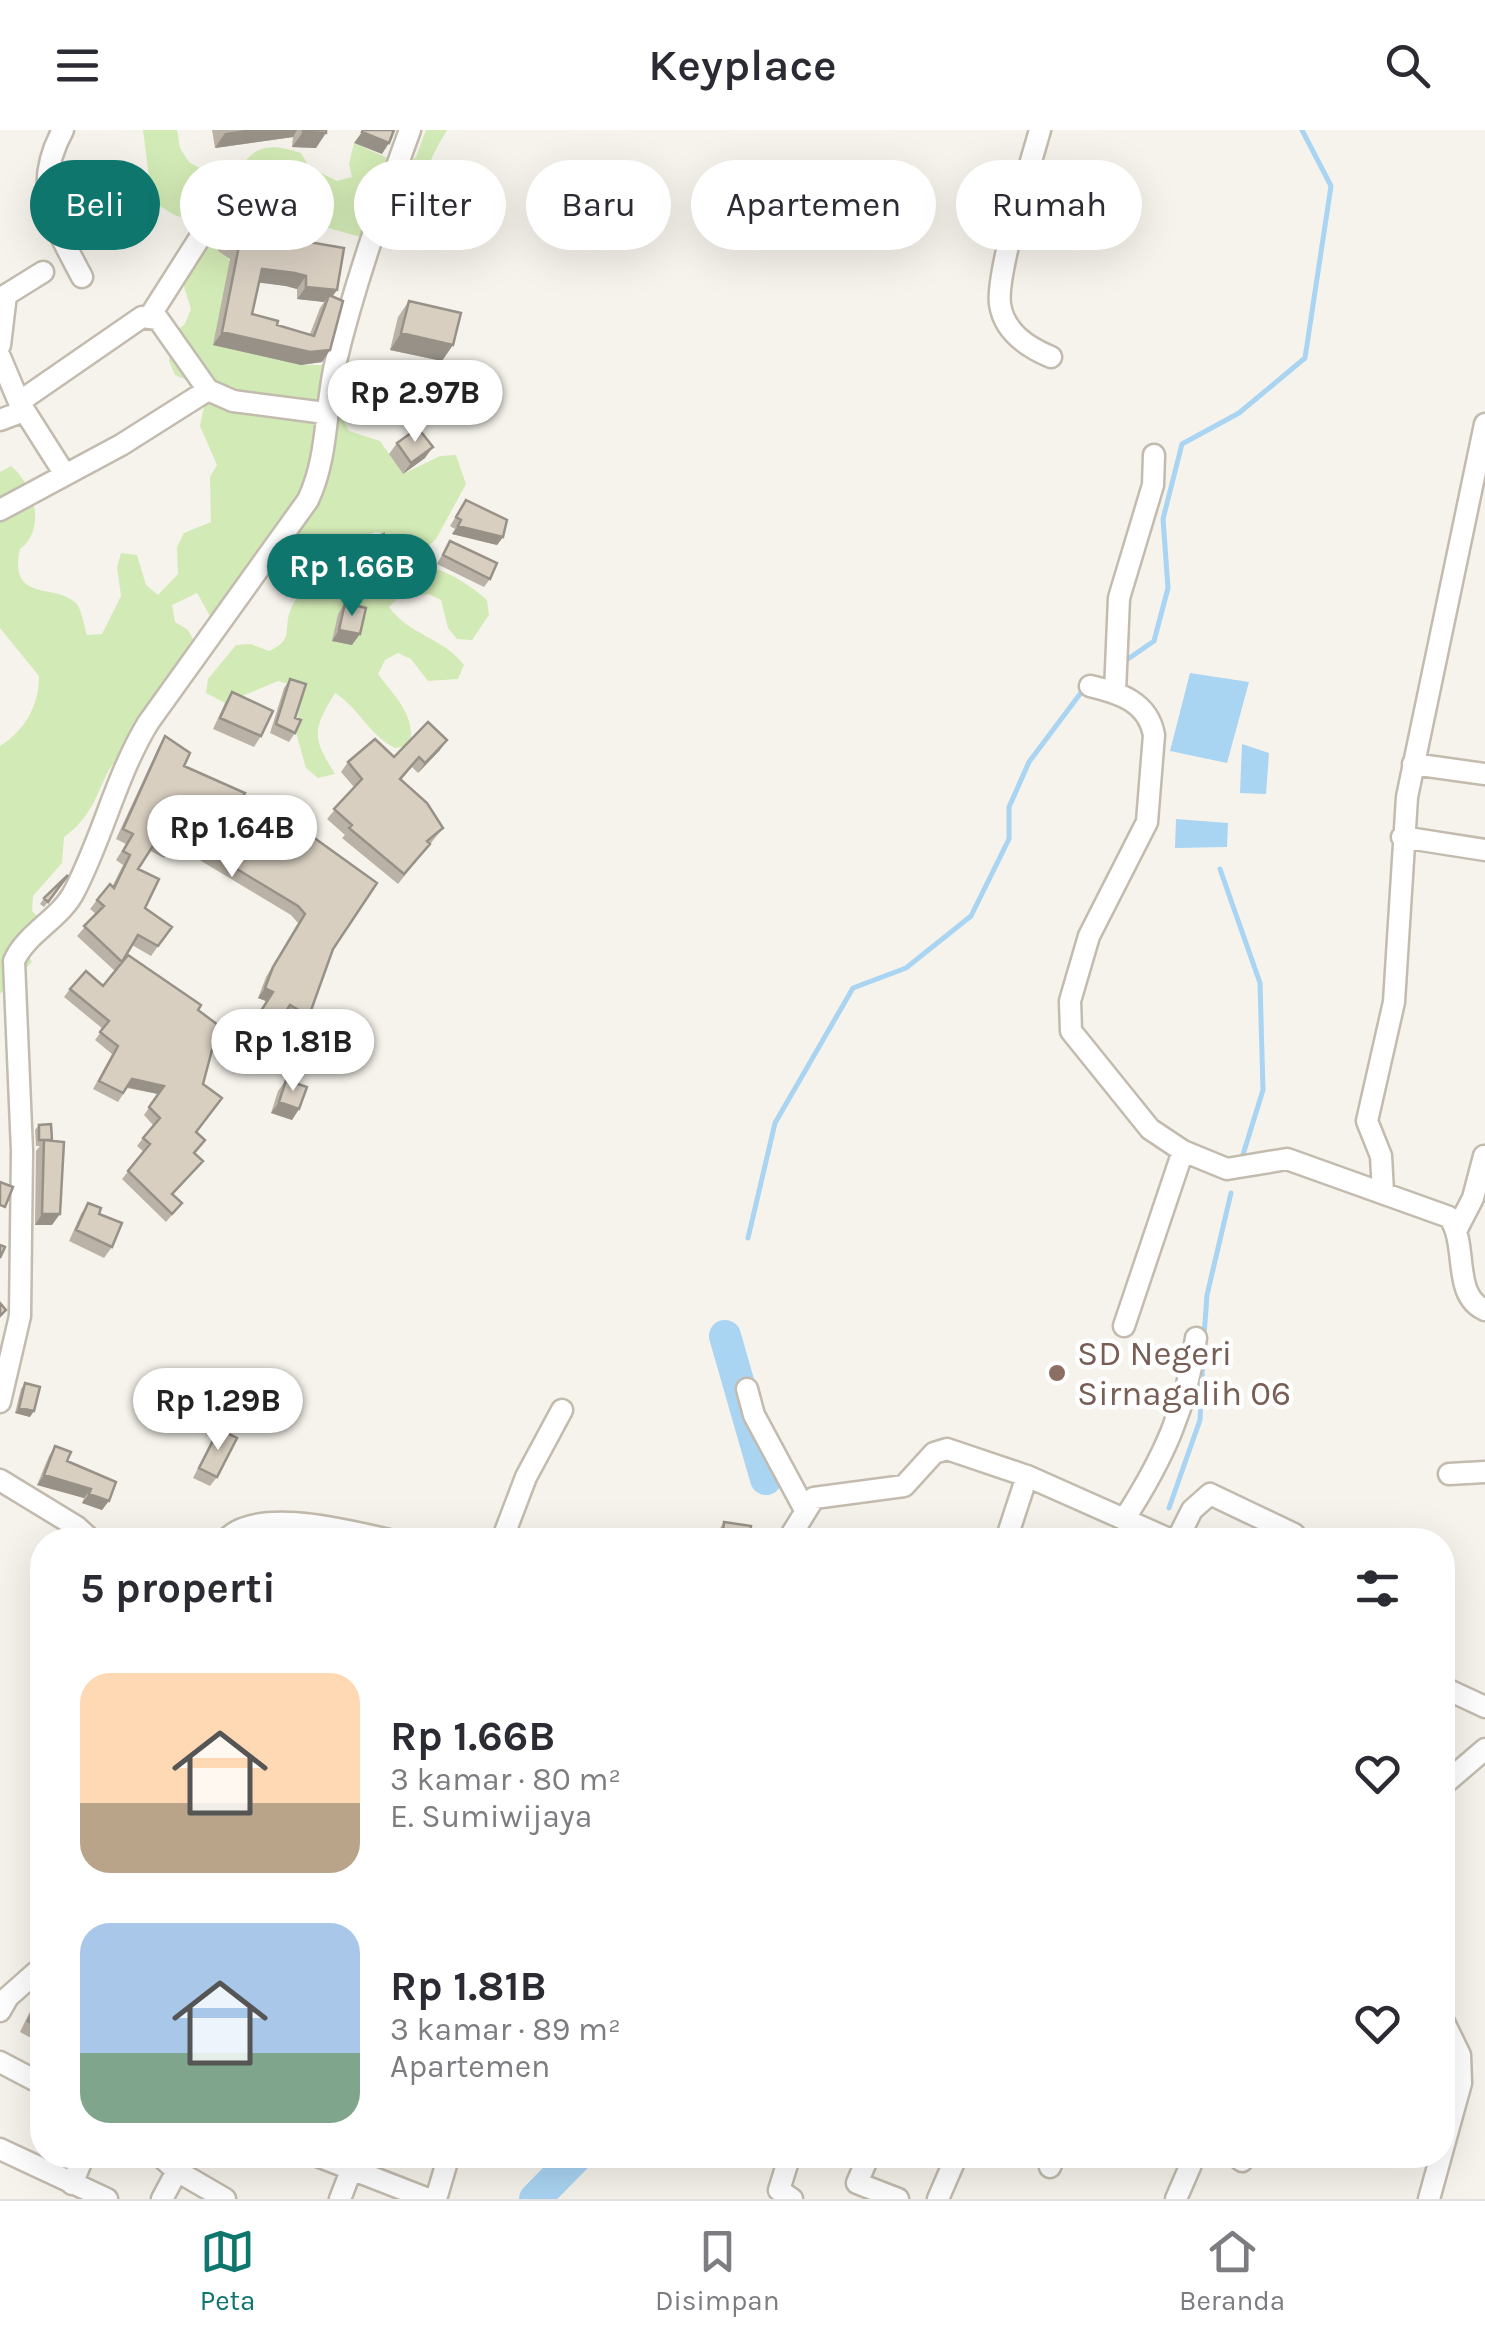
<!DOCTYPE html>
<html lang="id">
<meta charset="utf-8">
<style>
:root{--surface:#fff;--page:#f2f2f3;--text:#2b2b33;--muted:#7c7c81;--line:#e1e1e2;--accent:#0f766e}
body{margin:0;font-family:Karla,sans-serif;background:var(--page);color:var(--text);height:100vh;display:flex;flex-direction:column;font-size:38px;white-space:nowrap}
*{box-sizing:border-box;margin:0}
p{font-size:32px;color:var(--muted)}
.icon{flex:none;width:55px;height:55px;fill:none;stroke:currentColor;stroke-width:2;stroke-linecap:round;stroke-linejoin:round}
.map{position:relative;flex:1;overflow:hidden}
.details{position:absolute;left:30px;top:1398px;width:1425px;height:640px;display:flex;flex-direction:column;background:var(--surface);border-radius:40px;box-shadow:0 10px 40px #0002}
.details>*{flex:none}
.top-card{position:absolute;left:30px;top:30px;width:1425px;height:90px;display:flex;gap:20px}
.price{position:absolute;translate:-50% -85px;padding:0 22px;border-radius:35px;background:#fff;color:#222;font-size:32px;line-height:65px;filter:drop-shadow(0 2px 5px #0008)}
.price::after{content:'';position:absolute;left:50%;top:60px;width:30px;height:22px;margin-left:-15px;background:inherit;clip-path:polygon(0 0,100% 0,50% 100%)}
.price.current{background:var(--accent);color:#fff}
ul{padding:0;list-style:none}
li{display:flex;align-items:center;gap:30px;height:250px;padding:0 50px}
li span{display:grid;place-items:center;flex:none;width:280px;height:200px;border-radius:30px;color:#555}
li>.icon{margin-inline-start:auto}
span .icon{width:120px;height:120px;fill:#fffc;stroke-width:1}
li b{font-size:42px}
h2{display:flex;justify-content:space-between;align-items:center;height:120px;padding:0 50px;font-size:42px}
.chip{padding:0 35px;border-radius:45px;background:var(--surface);box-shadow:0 10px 40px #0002;font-size:35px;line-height:90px}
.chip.current{background:var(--accent);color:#fff}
header{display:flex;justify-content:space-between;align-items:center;height:130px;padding:0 50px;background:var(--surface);font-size:45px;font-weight:600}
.tab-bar{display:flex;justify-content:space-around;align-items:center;height:140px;border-top:2px solid var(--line);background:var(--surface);font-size:28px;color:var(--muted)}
.tab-bar a{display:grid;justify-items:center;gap:5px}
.tab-bar .current{color:var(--accent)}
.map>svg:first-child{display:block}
.green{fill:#d2eab5}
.water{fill:#a9d4f2}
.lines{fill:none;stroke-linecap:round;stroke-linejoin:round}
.stream{stroke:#a9d4f2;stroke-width:5}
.river{stroke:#a9d4f2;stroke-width:32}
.minor-casing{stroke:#c2bbae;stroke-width:25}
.minor{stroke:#fff;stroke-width:20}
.wall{fill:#bab2a6;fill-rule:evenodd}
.shaded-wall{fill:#979187}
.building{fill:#d8cfc1;stroke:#979187;stroke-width:2.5}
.education-dot{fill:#8d6e63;stroke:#fff;stroke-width:4}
.labels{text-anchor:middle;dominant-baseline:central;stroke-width:9;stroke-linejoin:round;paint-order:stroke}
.education-label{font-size:35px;fill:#785e54;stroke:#fff;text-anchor:start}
</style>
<header><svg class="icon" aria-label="menu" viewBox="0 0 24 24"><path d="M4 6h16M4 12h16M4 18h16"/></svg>Keyplace<svg class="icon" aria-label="search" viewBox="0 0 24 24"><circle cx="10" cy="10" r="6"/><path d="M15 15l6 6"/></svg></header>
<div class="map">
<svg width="1485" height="2069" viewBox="0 0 1485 2069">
<rect width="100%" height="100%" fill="#f6f3ec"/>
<path class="green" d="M177,0L180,18L189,32L230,55C250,21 258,9 301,23L309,37L337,51L352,47L349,34L354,13L403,35L416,27L426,0H447C441,11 432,24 429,37C424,57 433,91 407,102C394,109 382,102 368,109L270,82L228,124L236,177L217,188L301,235H326L327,232L355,244L342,288L349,301L380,311L403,344L440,326L456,325L466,354L436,409L425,419L411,420L390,404L375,402L349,416L346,432L354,460C374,458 378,449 395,440C425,424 467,452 487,470L489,485L472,510L457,509L448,498L441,470L429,464L399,467L389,477C409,505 444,508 464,535L458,549L428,551L411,529L398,523L385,530L378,544C394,566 418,587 409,616L395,618C368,604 359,578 335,563C313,600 311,606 335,644L318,648L306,638L295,599L304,558L278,551L225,573L206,563L208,549L236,515L251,514L269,521C294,510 283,502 290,481C293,471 303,462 308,452L301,439C274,432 261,426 240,447L239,479L217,498L197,463L172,475L175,492L188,500L196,515L127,621C96,641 105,678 64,707L62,733L33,766L32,781L40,789L23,815L32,832L0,864V616C25,600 39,576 39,546L0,498V342L11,336C34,355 47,399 20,419C8,474 57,452 77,474C82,481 84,497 87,505L102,504L121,466L117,437L121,423L137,425L146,455L158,465L178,444L177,417L184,403L211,392L210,347L217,335L200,296L206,268L200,256L175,245L169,231L173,203L185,194L191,179L179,141L193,101L190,88L176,86L152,71L143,0Z"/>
<path class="water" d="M1190,543L1249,552L1227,633L1170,621Z
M1242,614L1269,623L1266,664L1240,663Z
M1176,689L1228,693L1227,717L1175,718Z"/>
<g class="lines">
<path class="stream" d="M1125,531L1154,511L1168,458L1163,389L1182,314L1239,283L1305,228L1331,56L1302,0
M1220,739L1260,853L1263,960L1241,1031
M748,1108L775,993L853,858L906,838L971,786L1009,709V677L1029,632L1086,556
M1204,1206L1207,1165L1231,1063
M1169,1378L1200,1290L1203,1227"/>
<path class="river" d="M725,1206L766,1349
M535,2069L578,2025"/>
<defs>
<path id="minor" d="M63,0C31,58 54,94 82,147
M1040,0C1030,36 996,143 1000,174C1004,202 1027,217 1051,227
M150,186L206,98
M0,215L6,165L43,142
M0,227L19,272
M0,290L24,281
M64,343L19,272L142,187L158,189L208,260
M0,380L121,315L208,260L233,271L325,283
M1090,556C1120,563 1148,572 1154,605L1147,692L1089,806L1070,871L1071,901L1150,999L1183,1021L1227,1039L1287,1029L1449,1087C1469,1114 1451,1165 1485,1180
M1115,562L1119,468L1153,355L1154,325
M1413,634L1485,644
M1402,707L1485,720
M1383,1062L1381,1026L1367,991L1394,872L1407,667L1485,294
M1457,1099L1473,1068L1484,1026
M1124,1196L1183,1021
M747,1259L754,1285L804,1378
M0,1272L20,1186L22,1021L14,831C27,802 61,789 75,760C103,706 116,646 148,593L308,370C328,328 325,280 335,235C354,155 382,77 410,0
M1449,1344L1485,1342
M0,1350L77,1397L91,1410
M1125,1388C1163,1329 1187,1277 1196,1208
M226,1410C255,1376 349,1401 389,1410
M502,1410L526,1347L562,1280
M788,1410L814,1368L904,1356L934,1323L947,1319L1027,1346L1171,1410
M1006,1410L1027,1346
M1177,1410L1192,1380L1210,1364L1294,1404
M1442,1557L1485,1577
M1442,1656L1485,1619
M0,1881L8,1867L42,1837
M0,1932L42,1954
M0,2019L107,2069
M159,2025L177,2041L225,2069
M315,2025L428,2069
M790,2025L779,2060L792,2069
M869,2025L857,2053L898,2069
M1235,2025L1242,2031
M1050,2037L1055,2025
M72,2054L84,2025
M162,2069L177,2041
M340,2069L357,2025
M436,2069L449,2025
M938,2069L957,2025
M1176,2069L1195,2025
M1429,2069L1461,1953L1460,1925L1442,1888"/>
</defs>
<use href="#minor" class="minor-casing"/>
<use href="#minor" class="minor"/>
</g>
<path class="wall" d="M212,0H326L316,18L292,17L293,7L215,18Z
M240,80L291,109L337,160L332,166L330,220L322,232L301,235L213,215L230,129L218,121L231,93ZM259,152L286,156L297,159V169L324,172L320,178L310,204L277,195L252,184Z
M409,171L442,231L390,220L398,187Z
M397,313L425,328L403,344L389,324Z
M466,370L503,407L497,415L452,404L455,399L450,396Z
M450,411L490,449L484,457L437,434Z
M364,412L386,439L366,447L357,422Z
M345,473L352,515L332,511L338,484Z
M290,549L295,603L289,612L270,603L284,558Z
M232,562L261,606L254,617L213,599L225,573Z
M165,606L184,636L218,702L261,725L333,819L309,886L303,895L284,885L260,922L241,913L266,871L258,868L266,847L298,793L291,785L173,714L164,728L149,720L138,739L145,778L172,797L151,826L132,815L116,840L198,880L212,920L203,954L194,1024L203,1031L173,1065L182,1073L166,1092L122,1049L144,1022L137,1016L153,995L144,985L158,964L127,958L118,972L93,959L112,924L95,910L103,899L64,867L70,859L103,856L115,841L77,806L96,784L90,779L97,770L112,757L123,735L116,730L126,714L116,709L159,616Z
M440,620L418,643L412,637L401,650L443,698L398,754L342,708L345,705L327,689L354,657L341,642L348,632L394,627Z
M68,745L44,777L40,774L44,768Z
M286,950L299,979L292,990L271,983L278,961Z
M51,994L52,1095H35L36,1021L40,1016H36L35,1000L39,995Z
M88,1073L112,1117L104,1128L69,1111L81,1084Z
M25,1253L30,1287L15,1283L21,1259Z
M219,1299L217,1347L210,1356L193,1348L213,1308Z
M55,1316L67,1331L116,1352L102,1380L82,1373L84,1368L37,1355L49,1326Z
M724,1392L749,1410H716L717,1403Z
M41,1864H42V1914L20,1902L33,1875Z"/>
<path class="shaded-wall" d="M245,0H297L293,7L215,18L225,3Z
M303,2L326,3L316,18L292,17Z
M362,2L389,13L382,24L354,13Z
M262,139L295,143L306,146L297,159L286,156L253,152Z
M306,157L337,160L328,173L329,165L324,172L297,169Z
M222,202L330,220L322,232L301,235L213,215Z
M401,203L453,215L442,231L390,220Z
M433,317L425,328L403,344L411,333Z
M458,396L503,407L497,415L452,404Z
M393,429L386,439L366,447L374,436Z
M339,500L360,504L352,515L332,511Z
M447,610L440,620L418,643L425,633Z
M265,858L273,862L266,871L258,868Z
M132,949L164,956L158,964L126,957Z
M279,972L299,979L292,990L271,983Z
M42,1084H60L52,1095H35Z
M19,1278L34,1281L30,1287L15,1283Z
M44,1345L91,1359L84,1368L37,1355Z
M89,1364L109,1371L102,1380L82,1373Z"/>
<path class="building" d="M303,0H326V3L303,2Z
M363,0H394L389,13L362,2Z
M265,56L296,80L291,109L344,118L337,160L306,157V146L295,143L262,139L252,184L278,191L277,195L314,206L329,165L343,171L330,220L310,222L222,202L239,116L227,109L240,80Z
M409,171L461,183L453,215L401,203Z
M418,298L433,317L411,333L397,313Z
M466,370L507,390L503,407L458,396L461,390L456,387Z
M384,404L393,429L374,436L364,412Z
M450,411L497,433L490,449L443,425Z
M345,473L366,478L360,504L339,500Z
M290,549L306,554L295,588L301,590L295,603L276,594Z
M232,562L273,581L261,606L220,588Z
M428,592L447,610L425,633L419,627L400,649L427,673L443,698L427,711L430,714L404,744L349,698L352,695L334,679L362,649L348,632L375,609L394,627Z
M165,606L190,623L184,636L245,663L218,702L262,726L276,703L304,720L313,707L377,753L333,819L309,886L290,875L266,913L247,903L273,862L265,858L273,837L305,784L298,776L179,704L170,718L156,711L138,739L159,749L145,778L172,797L158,816L138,805L122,832L84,796L104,776L97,770L110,754L114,758L130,725L123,721L133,704L123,699Z
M68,745L48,772L44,768Z
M128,825L201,875L198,880L226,901L212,920L203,954L222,968L196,1002L205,1010L194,1023L203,1031L172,1064L182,1073L172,1084L128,1041L150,1014L143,1008L160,988L149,977L164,956L132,949L123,963L99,951L118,916L100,902L109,891L70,859L86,841L103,856Z
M286,950L307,957L299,979L279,972Z
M51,994L52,1010H39V995Z
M44,1010L64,1012L60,1084H42Z
M0,1052L13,1057L5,1077L0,1075Z
M88,1073L101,1078L99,1084L122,1093L112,1117L76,1100Z
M0,1115L5,1117L0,1128Z
M0,1173L6,1180L0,1186Z
M25,1253L40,1257L34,1281L19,1278Z
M219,1299L237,1308L217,1347L199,1338Z
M55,1316L71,1322L67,1331L116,1352L109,1371L89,1364L91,1359L44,1345Z
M724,1392L751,1396L749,1410H722Z
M41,1864H42V1899L28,1891Z"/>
<circle class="education-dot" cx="1057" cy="1243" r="10"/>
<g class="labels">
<g class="education-label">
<text x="1077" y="1223">SD Negeri<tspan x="1077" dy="40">Sirnagalih 06</tspan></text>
</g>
</g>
</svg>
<b class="price" style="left:415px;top:315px">Rp 2.97B</b>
<b class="price current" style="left:352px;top:489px">Rp 1.66B</b>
<b class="price" style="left:232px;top:750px">Rp 1.64B</b>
<b class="price" style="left:293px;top:964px">Rp 1.81B</b>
<b class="price" style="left:218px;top:1323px">Rp 1.29B</b>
<div class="top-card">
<a class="chip current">Beli</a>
<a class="chip">Sewa</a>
<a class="chip">Filter</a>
<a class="chip">Baru</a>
<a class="chip">Apartemen</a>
<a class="chip">Rumah</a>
</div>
<section class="details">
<h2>5 properti<svg class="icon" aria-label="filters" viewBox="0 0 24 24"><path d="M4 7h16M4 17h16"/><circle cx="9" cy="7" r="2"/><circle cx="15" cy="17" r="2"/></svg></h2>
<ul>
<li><span style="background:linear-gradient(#ffd9b3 65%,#b9a48a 0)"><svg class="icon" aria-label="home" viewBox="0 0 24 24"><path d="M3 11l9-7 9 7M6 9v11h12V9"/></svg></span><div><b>Rp 1.66B</b><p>3 kamar · 80 m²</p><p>E. Sumiwijaya</p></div><svg class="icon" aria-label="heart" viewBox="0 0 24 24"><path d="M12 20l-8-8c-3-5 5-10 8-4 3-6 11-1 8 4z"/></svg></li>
<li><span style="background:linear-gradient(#a9c7e8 65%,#7fa58c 0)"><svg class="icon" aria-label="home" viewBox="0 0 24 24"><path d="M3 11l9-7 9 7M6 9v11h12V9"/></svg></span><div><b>Rp 1.81B</b><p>3 kamar · 89 m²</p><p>Apartemen</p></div><svg class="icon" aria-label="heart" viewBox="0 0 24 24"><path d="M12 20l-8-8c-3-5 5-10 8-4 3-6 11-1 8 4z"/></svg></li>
</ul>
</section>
</div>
<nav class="tab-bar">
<a class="current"><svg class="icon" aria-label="map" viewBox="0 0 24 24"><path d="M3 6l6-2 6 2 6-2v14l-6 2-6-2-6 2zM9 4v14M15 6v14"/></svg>Peta</a>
<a><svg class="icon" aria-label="saved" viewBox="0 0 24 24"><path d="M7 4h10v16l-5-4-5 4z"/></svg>Disimpan</a>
<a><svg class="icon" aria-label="home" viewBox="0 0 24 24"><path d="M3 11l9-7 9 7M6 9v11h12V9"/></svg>Beranda</a>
</nav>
